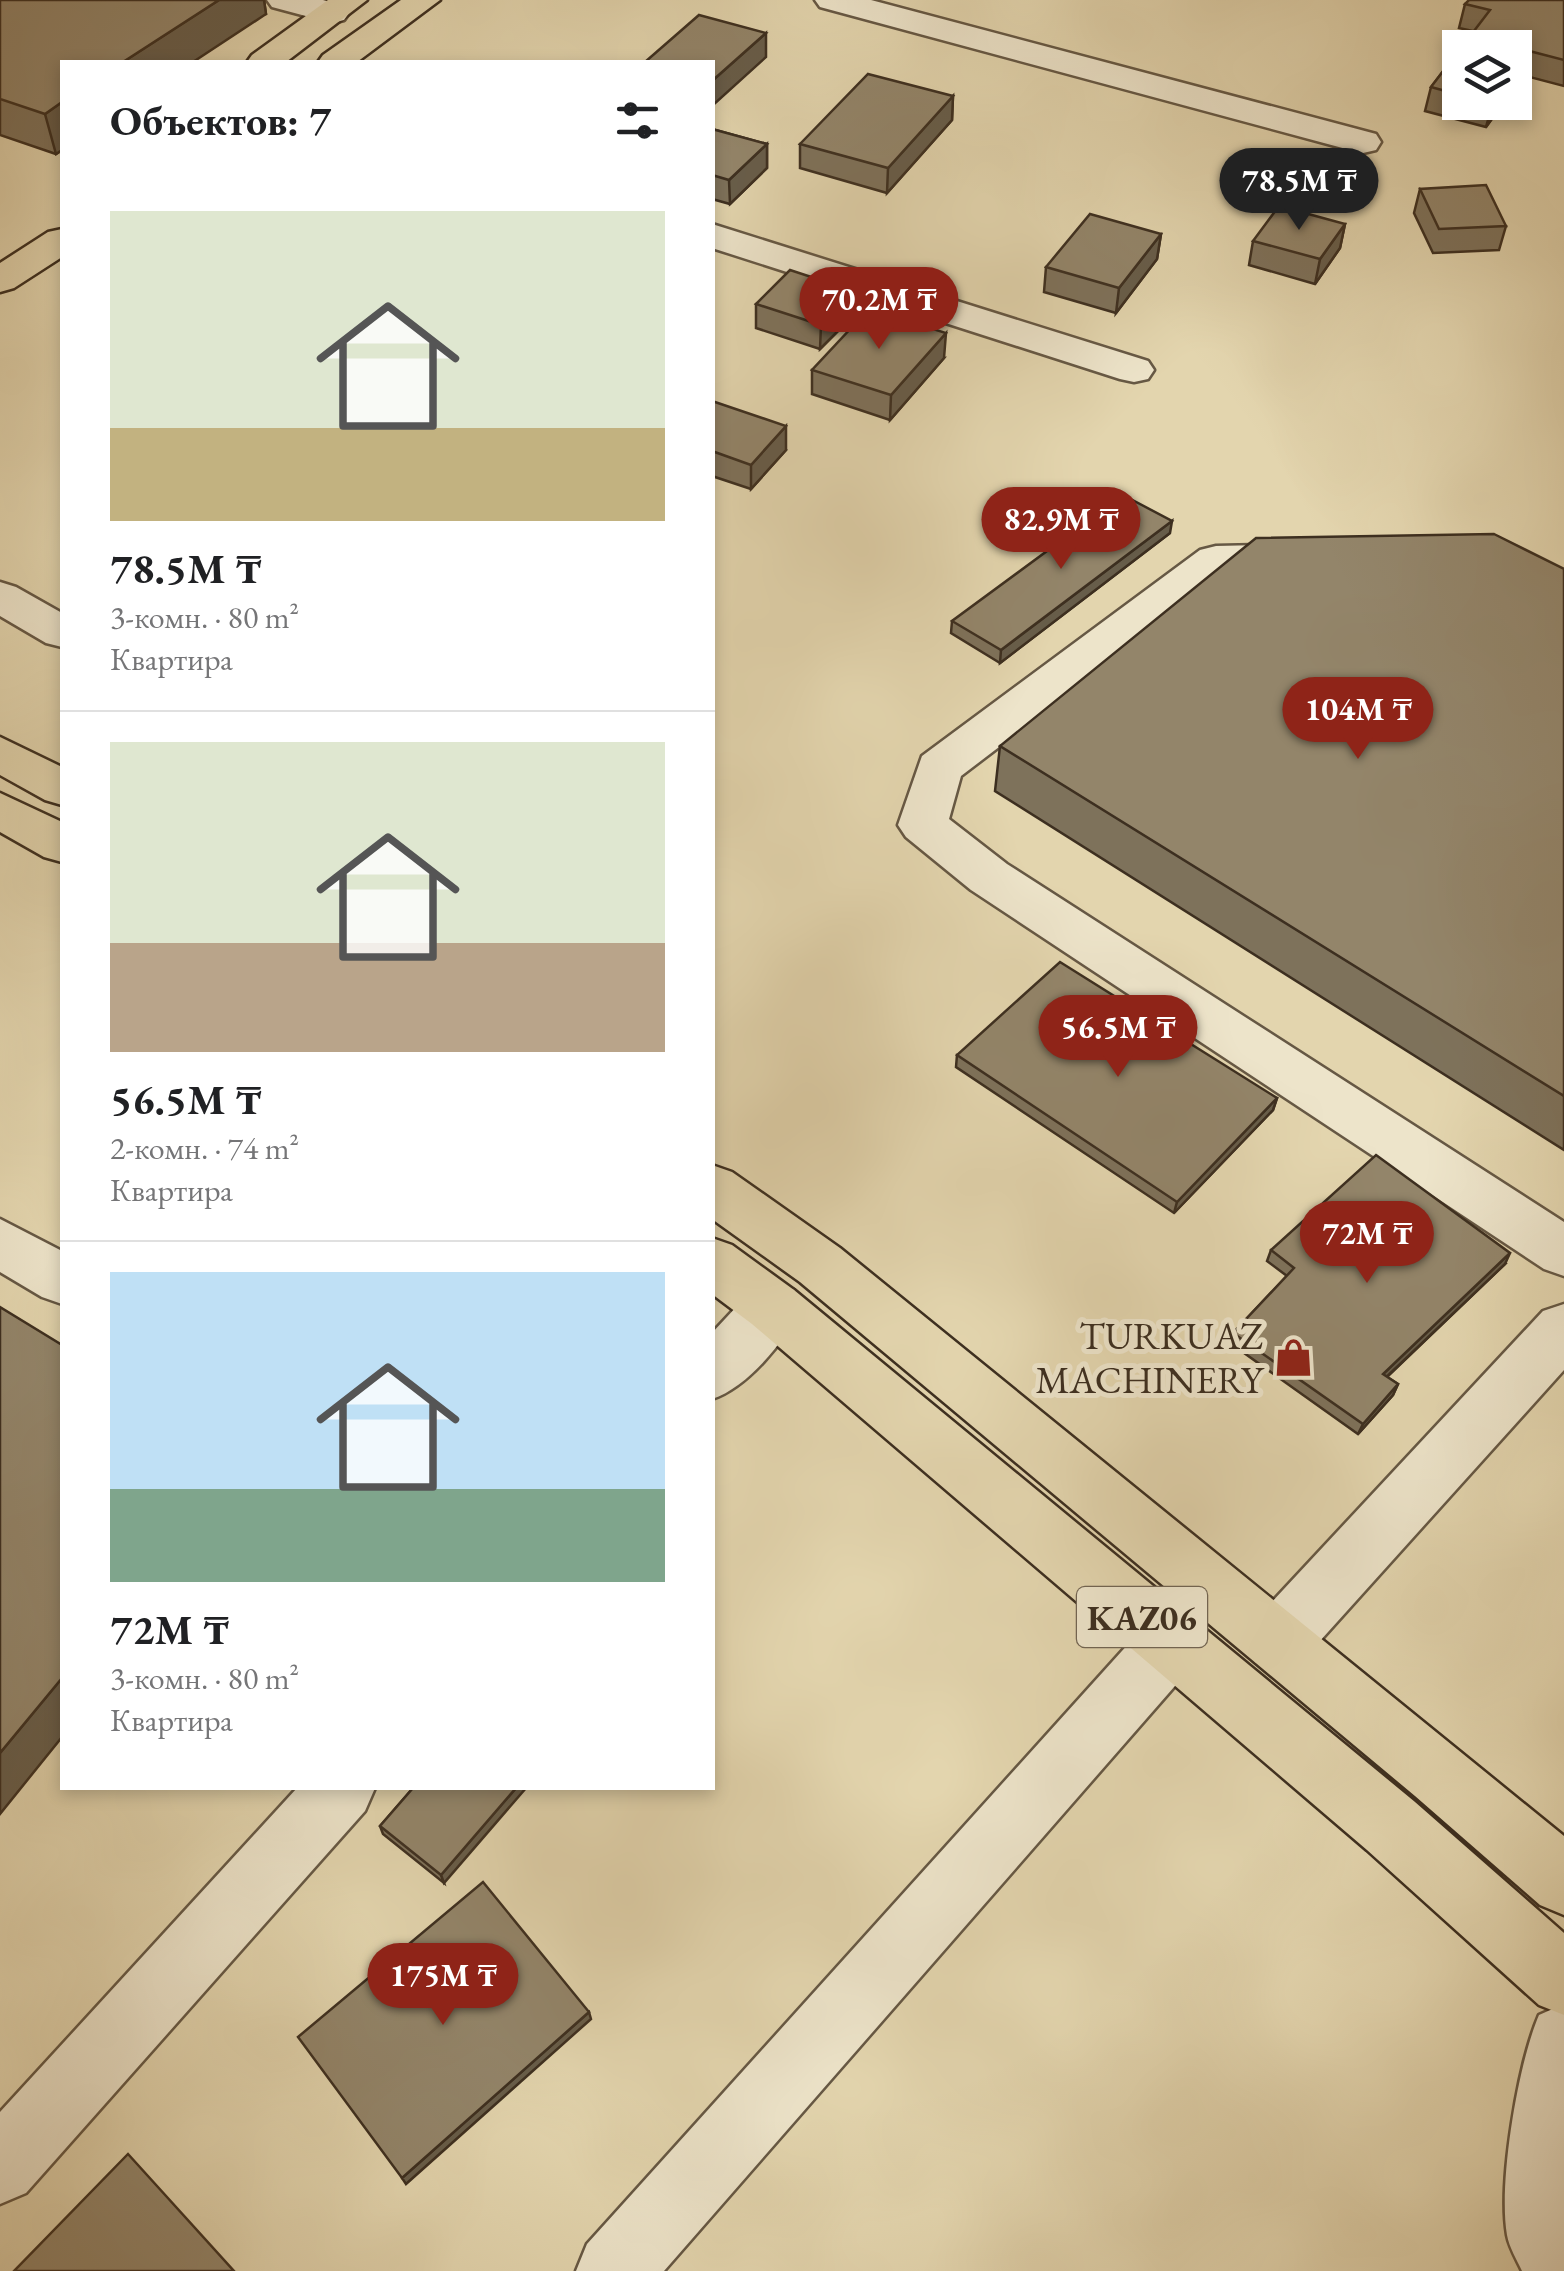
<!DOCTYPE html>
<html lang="ru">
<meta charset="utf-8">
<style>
:root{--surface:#fff;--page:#f6f6f6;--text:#202124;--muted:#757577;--line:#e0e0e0;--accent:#8f2418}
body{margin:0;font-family:"EB Garamond",serif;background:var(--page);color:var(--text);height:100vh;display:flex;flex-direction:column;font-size:38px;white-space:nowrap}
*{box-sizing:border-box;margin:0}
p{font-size:32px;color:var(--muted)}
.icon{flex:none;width:55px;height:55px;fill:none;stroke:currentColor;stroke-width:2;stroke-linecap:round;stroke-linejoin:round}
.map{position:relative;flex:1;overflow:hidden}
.details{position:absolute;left:60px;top:60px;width:655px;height:1730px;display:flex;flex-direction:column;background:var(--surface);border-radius:0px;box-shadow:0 5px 15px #0003}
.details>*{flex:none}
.fabs{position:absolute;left:1442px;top:30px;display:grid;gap:20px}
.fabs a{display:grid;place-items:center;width:90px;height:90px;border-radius:0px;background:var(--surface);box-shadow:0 5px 15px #0003;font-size:50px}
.price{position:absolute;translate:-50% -85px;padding:0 22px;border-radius:35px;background:var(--accent);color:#fff;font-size:32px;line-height:65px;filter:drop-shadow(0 2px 5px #0008)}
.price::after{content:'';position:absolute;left:50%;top:60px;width:30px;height:22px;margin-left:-15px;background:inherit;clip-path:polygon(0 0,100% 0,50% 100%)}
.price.on{background:#222;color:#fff}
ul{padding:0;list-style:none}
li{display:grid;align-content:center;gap:20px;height:530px;padding:0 50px}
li+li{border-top:2px solid var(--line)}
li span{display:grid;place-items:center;height:310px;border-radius:0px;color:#555}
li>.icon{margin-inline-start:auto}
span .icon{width:180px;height:180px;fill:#fffc;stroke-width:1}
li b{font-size:42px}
h2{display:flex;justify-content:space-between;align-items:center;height:120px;padding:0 50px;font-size:42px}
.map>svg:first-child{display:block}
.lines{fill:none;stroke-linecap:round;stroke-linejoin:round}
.minor-casing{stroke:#665844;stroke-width:5}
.major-casing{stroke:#3d2f20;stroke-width:5}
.highway-casing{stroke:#3d2f20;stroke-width:5}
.minor{fill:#ede4ca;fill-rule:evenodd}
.major{fill:#e3d5ae;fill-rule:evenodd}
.highway{fill:#e3d5ae;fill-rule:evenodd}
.wall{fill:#7e725b;stroke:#3d2f20;stroke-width:2.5}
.shaded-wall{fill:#675d4a;stroke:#3d2f20;stroke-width:2.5}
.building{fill:#93856a;stroke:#3d2f20;stroke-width:2.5}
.labels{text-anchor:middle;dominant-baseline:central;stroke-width:10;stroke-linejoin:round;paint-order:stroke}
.shield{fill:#ede4ca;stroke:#726553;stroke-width:2.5}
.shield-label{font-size:35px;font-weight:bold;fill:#3d2f20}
.poi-label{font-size:38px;fill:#3d2f20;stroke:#ede4ca;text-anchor:end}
</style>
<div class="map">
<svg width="1564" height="2271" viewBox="0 0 1564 2271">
<rect width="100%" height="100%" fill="#e3d5ae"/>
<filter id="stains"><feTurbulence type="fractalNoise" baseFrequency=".002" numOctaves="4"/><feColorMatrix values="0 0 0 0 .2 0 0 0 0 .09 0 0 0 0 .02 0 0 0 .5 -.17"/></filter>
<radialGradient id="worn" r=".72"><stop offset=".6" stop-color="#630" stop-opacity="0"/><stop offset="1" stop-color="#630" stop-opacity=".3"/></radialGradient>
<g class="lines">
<defs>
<path id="minor" d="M267,0H323L344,6L349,13L344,20L332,23L272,7Z
M815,0H871L1376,134L1381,142L1376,150L1363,153L1350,150L820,7Z
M712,224L1148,361L1154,370L1148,379L1134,382L1120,379L712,248Z
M1302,544L1318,548L1324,558L1318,568L1302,572L1226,574L961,776L949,819L1007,864L1564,1222V1276L1544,1269L971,890L906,837L898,825L922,756L1200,550L1216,546Z
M0,582L16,587L62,613V647L46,643L0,616Z
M0,1219L62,1251V1304L42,1297L0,1272Z
M773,1282L794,1290L802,1307C785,1341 748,1387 712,1399V1333L752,1290Z
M1564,1304V1370L1301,1662L1278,1671L1255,1662L1246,1641L1255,1620L1543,1311Z
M1172,1612L1195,1621L1204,1642L1195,1663L664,2271H576L587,2244L1149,1621Z
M297,1788H375L365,1811L26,2193L0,2204V2112Z
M1564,2004V2271H1522C1517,2260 1509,2247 1507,2235C1498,2183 1518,2064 1539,2015Z"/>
<path id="major" d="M328,0H367L286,62H247L252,55Z
M401,0H440L357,62H318L323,55Z
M62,229V257L14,288L0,292V263L48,232Z"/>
<path id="highway" d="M0,737L62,767V805L45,800L0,775Z
M0,793L62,822V862L44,857L0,832Z
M712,1165L732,1172L840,1248L1564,1836V1915L1540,1905L1415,1796L800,1282L712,1219Z
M712,1238L732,1245L794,1290L1415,1802L1564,1933V2015L1539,2005L1367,1850L752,1324L712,1294Z"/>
</defs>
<use href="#minor" class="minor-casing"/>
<use href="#major" class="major-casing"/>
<use href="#highway" class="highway-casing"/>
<use href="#minor" class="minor"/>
<use href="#major" class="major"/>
<use href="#highway" class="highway"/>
</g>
<path class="wall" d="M0,0H264L266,14L62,62V150L56,154L0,135Z
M1564,0V86L1518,74L1515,84V48H1461L1473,31L1459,28L1465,4Z
M1460,49V102H1504L1486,127L1425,111L1431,87Z
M953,96L952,120L887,193L800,168V144Z
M712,129L767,144V168L730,204L712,199Z
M1420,189L1506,226L1499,250L1433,253L1414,213Z
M1345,224L1340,248L1315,284L1249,265L1253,241Z
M1161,234L1157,259L1116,313L1044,292L1046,267Z
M854,291L853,316L820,349L756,328V304Z
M944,358L890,420L812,394V370Z
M712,401L786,450L751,489L712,476Z
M1170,533L1000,663L951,633L952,621Z
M1564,569V1150L995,791L1000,746Z
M957,1055L1277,1098L1273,1110L1174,1213L956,1067Z
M1271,1250L1505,1264L1387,1377L1398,1384L1393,1395L1358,1434L1230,1343L1233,1333L1287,1276L1267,1261Z
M413,1788L444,1883L383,1834L380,1826Z"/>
<path class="shaded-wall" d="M219,0H264L266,14L193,62H123Z
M766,33V57L712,106V81Z
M953,96L952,120L887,193L888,168Z
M62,102V150L56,154L45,114Z
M1493,102H1504L1486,127Z
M767,144V168L730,204L729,180Z
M1345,224L1340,248L1315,284L1320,259Z
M1161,234L1157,259L1116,313L1119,288Z
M854,291L853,316L820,349L821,325Z
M946,333L944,358L890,420L891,395Z
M786,426V450L751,489V465Z
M1172,521L1170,533L1000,663L1001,650Z
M1277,1098L1273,1110L1174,1213L1177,1202Z
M1510,1253L1505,1264L1378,1385L1383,1374Z
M1398,1384L1393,1395L1358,1434L1363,1424Z
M62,1678V1737L0,1814V1753Z
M516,1788H526L444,1883L441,1875Z
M589,2012L591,2019L406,2184L402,2178Z"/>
<path class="building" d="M0,0H219L123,62H62V102L45,114L0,99Z
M1469,0H1564V60L1510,46L1511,48H1461L1490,10L1465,4Z
M699,15L766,33L712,81V62H645Z
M1460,49V95L1431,87Z
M1515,56L1520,65L1515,72Z
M868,74L953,96L888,168L800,144Z
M712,129L767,144L729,180L712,175Z
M1486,185L1506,226L1439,229L1420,189Z
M1279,206L1345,224L1320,259L1253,241Z
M1090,214L1161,234L1119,288L1046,267Z
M790,270L854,291L821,325L756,304Z
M869,309L946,333L891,395L812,370Z
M712,401L786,426L751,465L712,451Z
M1123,495L1172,521L1001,650L952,621Z
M1494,534L1564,569V1096L1000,746L1256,538Z
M1060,962L1277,1098L1177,1202L957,1055Z
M1376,1155L1510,1253L1383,1374L1398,1384L1363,1424L1233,1333L1294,1268L1271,1250Z
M0,1307L62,1345V1678L0,1753Z
M413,1788H516L441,1875L380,1826Z
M483,1882L589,2012L402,2178L298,2037Z
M128,2154L234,2271H14Z"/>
<defs>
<symbol id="shop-bare" viewBox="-9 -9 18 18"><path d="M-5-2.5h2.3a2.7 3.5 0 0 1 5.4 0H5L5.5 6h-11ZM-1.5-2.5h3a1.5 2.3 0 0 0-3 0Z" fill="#8f2418" stroke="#ede4ca" stroke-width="2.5" paint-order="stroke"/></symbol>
</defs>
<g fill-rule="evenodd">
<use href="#shop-bare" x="1266" y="1330" width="55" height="55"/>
</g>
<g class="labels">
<rect class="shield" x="1077" y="1587" width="130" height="60" rx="8"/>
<g class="shield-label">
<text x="1142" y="1617">KАZ06</text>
</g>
<g class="poi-label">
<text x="1263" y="1335">TURKUAZ<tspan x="1263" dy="44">MACHINERY</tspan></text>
</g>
</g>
<rect width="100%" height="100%" filter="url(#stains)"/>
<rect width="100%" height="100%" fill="url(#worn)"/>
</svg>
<div class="fabs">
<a><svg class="icon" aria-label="layers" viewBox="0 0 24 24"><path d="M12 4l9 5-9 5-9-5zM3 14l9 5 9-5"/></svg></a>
</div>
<b class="price on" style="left:1299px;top:233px">78.5M ₸</b>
<b class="price" style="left:879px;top:352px">70.2M ₸</b>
<b class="price" style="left:1061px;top:572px">82.9M ₸</b>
<b class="price" style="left:1358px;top:762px">104M ₸</b>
<b class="price" style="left:1118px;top:1080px">56.5M ₸</b>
<b class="price" style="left:1367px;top:1286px">72M ₸</b>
<b class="price" style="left:443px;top:2028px">175M ₸</b>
<section class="details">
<h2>Объектов: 7<svg class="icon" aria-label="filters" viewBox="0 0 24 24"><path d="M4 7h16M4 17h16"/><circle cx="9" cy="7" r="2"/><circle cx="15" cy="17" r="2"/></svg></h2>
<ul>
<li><span style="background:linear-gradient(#dfe7d0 70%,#c2b280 0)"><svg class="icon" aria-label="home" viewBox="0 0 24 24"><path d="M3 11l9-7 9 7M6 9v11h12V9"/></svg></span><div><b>78.5M ₸</b><p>3-комн. · 80 m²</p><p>Квартира</p></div></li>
<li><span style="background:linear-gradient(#dfe7d0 65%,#b9a48a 0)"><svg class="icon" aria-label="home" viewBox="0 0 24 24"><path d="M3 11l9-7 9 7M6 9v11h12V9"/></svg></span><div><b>56.5M ₸</b><p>2-комн. · 74 m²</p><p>Квартира</p></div></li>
<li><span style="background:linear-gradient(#bfe0f5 70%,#7fa58c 0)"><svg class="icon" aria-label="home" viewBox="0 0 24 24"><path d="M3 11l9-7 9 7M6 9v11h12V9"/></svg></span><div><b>72M ₸</b><p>3-комн. · 80 m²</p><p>Квартира</p></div></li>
</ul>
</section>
</div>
